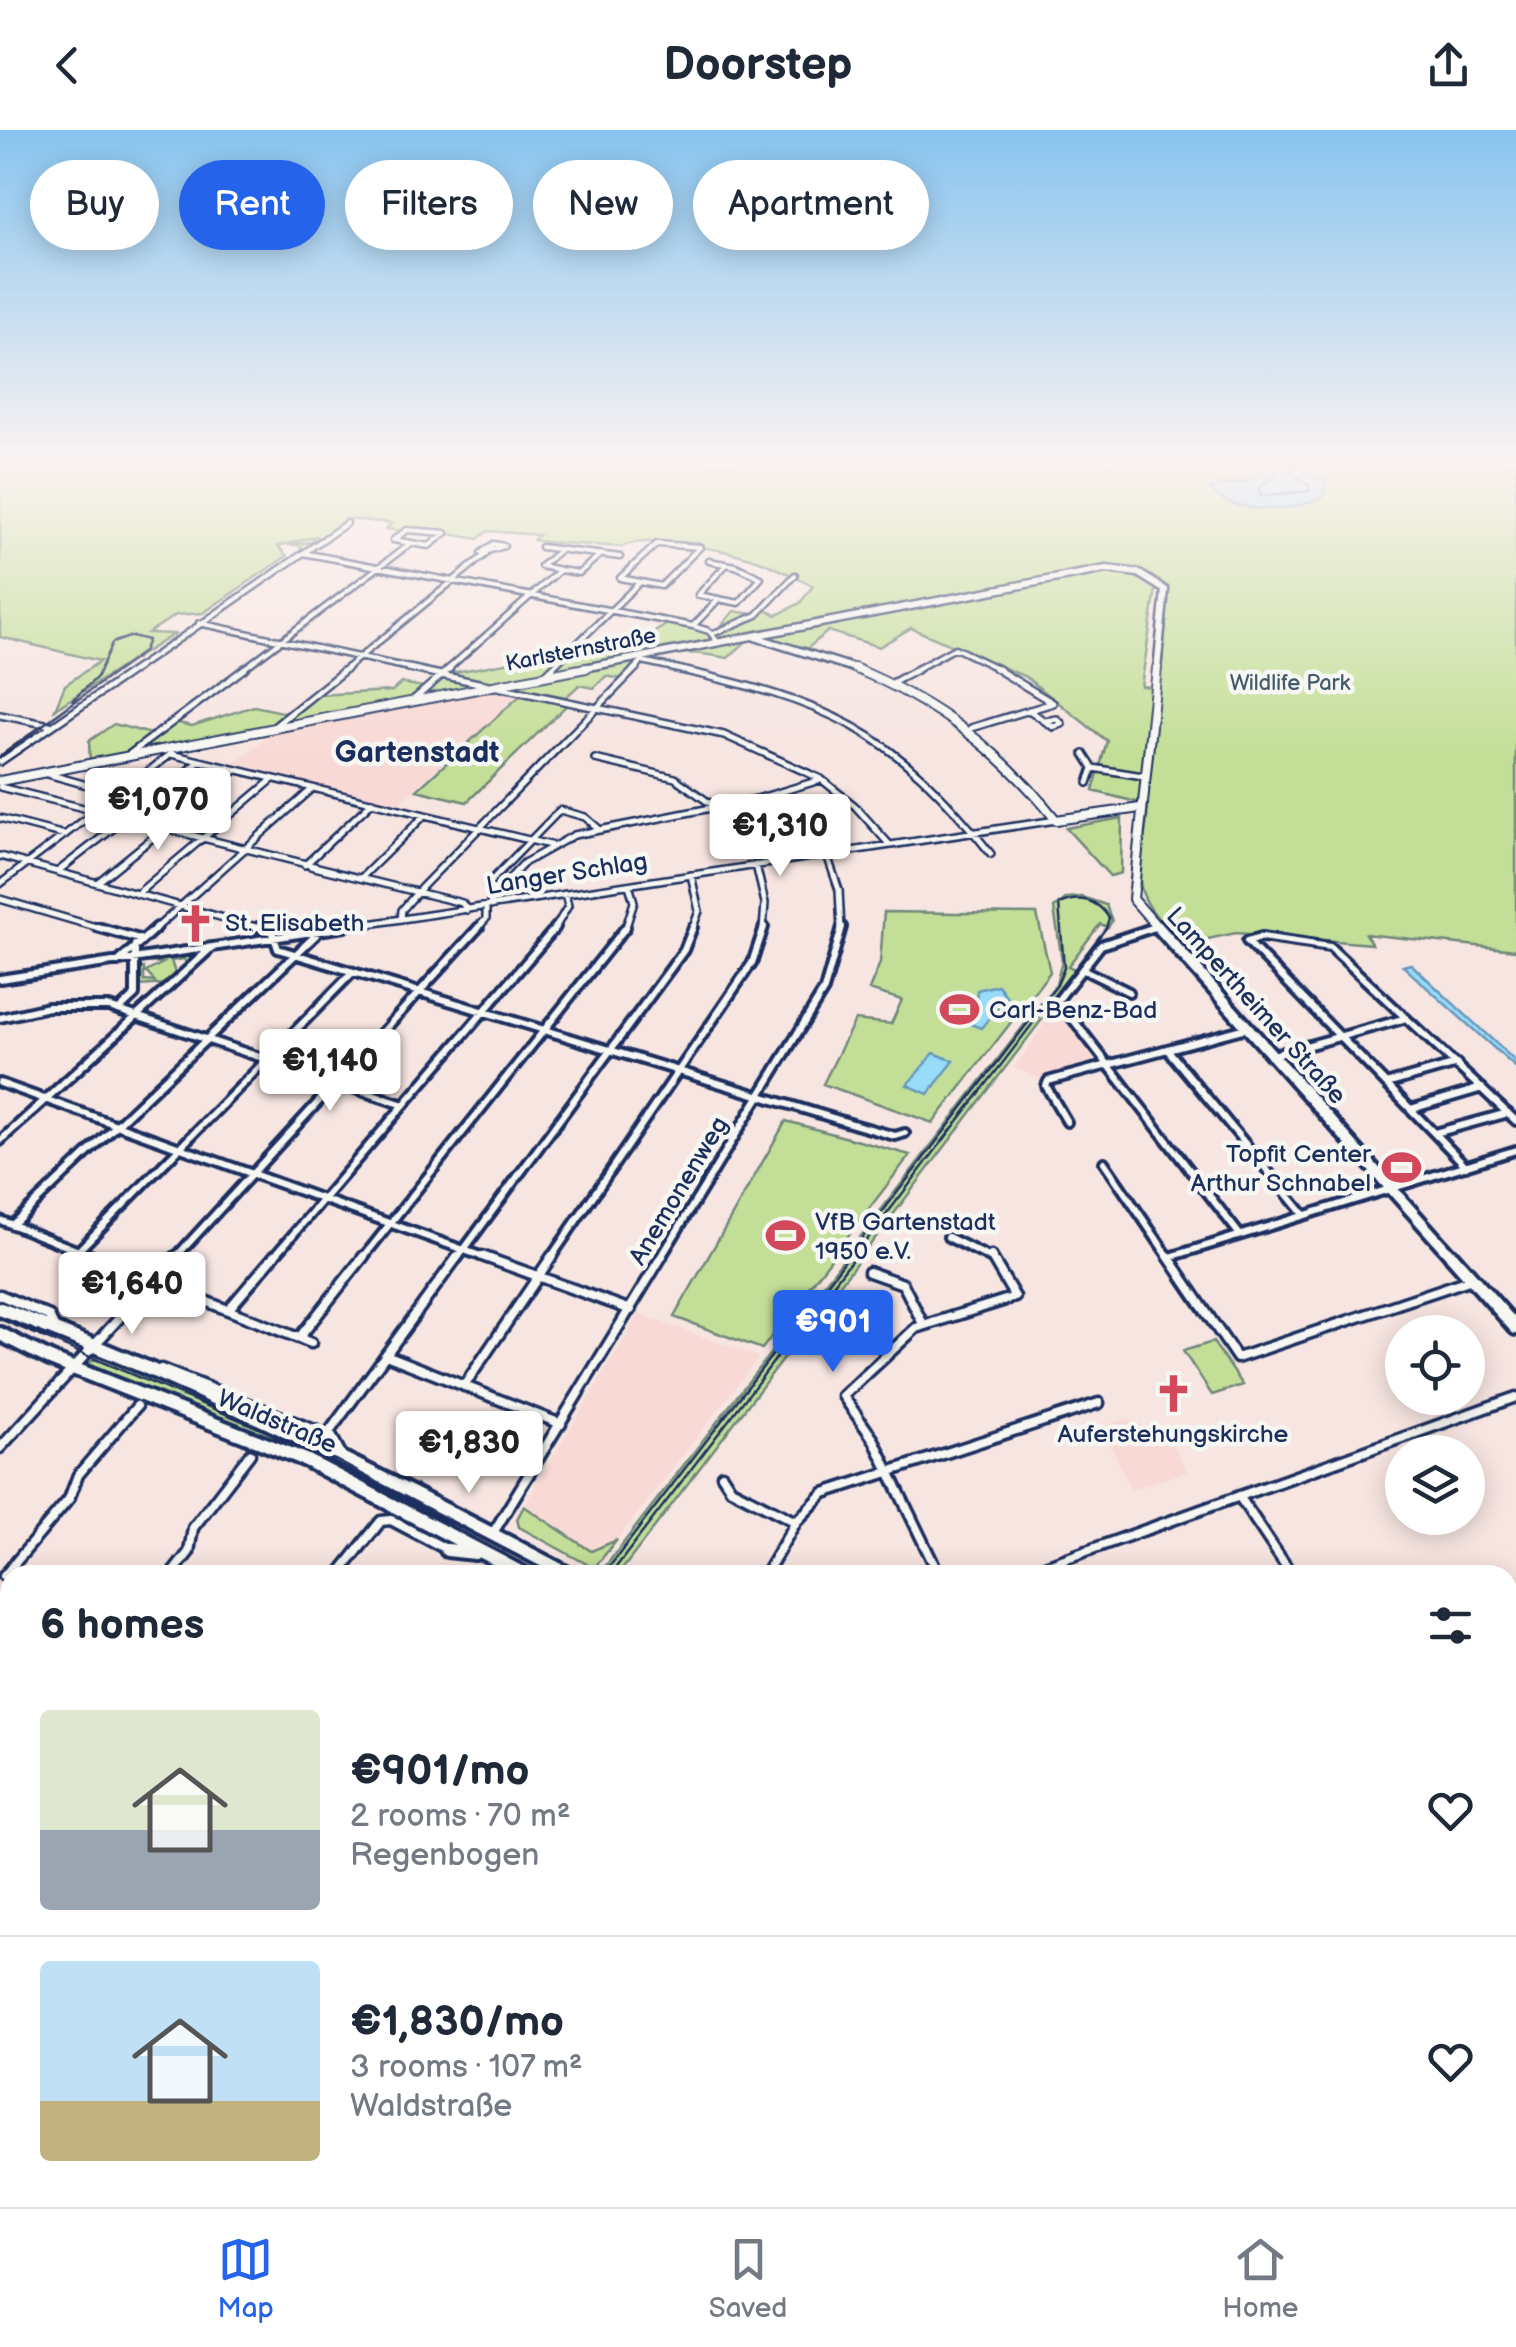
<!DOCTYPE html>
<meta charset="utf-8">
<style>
:root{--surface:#fff;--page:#f6f6f7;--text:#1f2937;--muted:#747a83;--line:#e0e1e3;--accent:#2563eb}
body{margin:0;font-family:"Balsamiq Sans",sans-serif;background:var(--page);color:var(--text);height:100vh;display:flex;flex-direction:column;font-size:38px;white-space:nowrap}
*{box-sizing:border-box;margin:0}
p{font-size:32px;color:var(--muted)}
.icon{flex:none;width:55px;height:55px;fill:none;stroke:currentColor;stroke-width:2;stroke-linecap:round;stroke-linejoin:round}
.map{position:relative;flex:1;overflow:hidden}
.side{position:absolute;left:0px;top:1435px;width:1518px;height:642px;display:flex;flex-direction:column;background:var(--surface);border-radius:30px 30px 0 0;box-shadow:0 5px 25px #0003}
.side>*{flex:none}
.hud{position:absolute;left:30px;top:30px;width:1000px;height:90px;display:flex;gap:20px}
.controls{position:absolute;left:1385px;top:1185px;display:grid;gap:20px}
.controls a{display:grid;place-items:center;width:100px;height:100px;border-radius:50%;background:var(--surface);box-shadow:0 5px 25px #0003;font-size:50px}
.price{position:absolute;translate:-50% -85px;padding:0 22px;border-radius:10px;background:#fff;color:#222;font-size:32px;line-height:65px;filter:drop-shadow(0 2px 5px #0008)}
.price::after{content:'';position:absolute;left:50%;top:60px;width:30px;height:22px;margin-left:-15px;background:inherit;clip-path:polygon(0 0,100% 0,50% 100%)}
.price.on{background:var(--accent);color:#fff}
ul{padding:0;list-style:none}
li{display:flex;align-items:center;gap:30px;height:250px;padding:0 40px}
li+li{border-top:2px solid var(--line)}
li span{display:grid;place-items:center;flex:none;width:280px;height:200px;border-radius:10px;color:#555}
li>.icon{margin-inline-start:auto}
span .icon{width:120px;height:120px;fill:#fffc;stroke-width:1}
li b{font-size:42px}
h2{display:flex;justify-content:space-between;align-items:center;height:120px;padding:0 40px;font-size:42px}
.pill{padding:0 35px;border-radius:45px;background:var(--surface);box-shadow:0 5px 25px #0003;font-size:35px;line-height:90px}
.pill.on{background:var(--accent);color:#fff}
header{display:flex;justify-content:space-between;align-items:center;height:130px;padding:0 40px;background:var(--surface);font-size:45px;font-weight:600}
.tab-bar{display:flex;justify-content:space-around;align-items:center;height:140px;border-top:2px solid var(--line);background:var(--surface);font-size:28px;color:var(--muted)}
.tab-bar a{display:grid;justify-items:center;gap:5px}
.tab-bar .on{color:var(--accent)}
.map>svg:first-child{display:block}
.built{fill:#f8d9d5}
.green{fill:#c3df97;stroke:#6f877a;stroke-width:2.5;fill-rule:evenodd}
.water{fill:#98dcfa;stroke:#6697bc;stroke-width:2.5}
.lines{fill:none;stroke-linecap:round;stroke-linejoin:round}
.shore{stroke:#4d749c;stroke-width:2.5}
.street-far4-casing{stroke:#1b2f5e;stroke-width:9}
.street-far3-casing{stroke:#1b2f5e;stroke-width:10}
.street-far2-casing{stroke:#1b2f5e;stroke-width:14}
.street-far1-casing{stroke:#1b2f5e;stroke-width:15}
.street-casing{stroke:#1b2f5e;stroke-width:18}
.secondary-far4-casing{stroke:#1b2f5e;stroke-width:11}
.secondary-far3-casing{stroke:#1b2f5e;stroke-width:12}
.secondary-far2-casing{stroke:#1b2f5e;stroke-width:18}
.secondary-far1-casing{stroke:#1b2f5e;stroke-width:20}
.secondary-casing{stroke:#1b2f5e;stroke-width:22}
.street-far4{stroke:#f6f6f2;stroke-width:4}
.street-far3{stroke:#f6f6f2;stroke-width:5}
.street-far2{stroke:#f6f6f2;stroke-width:6}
.street-far1{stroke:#f6f6f2;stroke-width:8}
.street{stroke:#f6f6f2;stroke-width:10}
.secondary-far4{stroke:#f6f6f2;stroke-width:6}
.secondary-far3{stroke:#f6f6f2;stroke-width:8}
.secondary-far2{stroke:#f6f6f2;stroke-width:10}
.secondary-far1{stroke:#f6f6f2;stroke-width:12}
.secondary{stroke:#f6f6f2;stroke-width:15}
.tram-far1{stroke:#1b2f5e;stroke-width:2.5}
.tram{stroke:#1b2f5e;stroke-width:4}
.labels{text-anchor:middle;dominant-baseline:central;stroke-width:9;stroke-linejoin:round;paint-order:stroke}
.far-street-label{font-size:22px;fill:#1b2f5e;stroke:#f6f6f2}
.far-park-label{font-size:22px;fill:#455b6c;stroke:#f6f6f2}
.street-label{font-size:25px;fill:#1b2f5e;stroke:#f6f6f2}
.poi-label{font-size:25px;fill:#1b2f5e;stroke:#f6f6f2;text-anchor:start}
.far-district-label{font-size:30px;font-weight:bold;fill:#1b2f5e;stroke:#f6f6f2}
</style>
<header><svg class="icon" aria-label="back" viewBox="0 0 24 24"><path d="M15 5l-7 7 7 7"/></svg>Doorstep<svg class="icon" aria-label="share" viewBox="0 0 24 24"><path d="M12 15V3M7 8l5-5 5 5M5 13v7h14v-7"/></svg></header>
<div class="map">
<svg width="1516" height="2077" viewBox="0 0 1516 2077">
<rect width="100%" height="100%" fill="#f7e5e1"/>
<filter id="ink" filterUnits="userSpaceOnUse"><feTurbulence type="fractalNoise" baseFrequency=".01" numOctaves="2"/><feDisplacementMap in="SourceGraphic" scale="20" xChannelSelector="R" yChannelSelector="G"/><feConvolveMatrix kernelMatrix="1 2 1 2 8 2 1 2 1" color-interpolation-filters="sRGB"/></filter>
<g filter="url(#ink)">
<path class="built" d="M504,559L522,563L396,676L231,636L271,604Z
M1055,878L1096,932L1038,948L1014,938Z
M639,1184L759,1227L617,1410L597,1415L591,1421L524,1376Z
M1126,1289L1149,1298L1163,1297L1187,1341L1131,1360L1106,1305L1110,1303L1106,1296Z"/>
<path class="green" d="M0,334H1274L1251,350L1219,355L1231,373L1260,377L1317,347L1292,334H1516V820L1365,804L1372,814L1236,803L1208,809L1188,797L1171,802C1121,754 1145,738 1148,675L1093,661L1107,611L1026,547L911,498L879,517L828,501L808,518L751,507L728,528C688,520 652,519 621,549L606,546L594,558L579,555L566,567L497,553L90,631L89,611L114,594L155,605L174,592L192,596L254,576L292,584L315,565L392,561L401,553L428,558L444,544L528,529L534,523L565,527C590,503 638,520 668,493L716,502L734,481L758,485L764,479L777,485L800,473L813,456C792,446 770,433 747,427C725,420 639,404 622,417L546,412L534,410L538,405L488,401L478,409L409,397L402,401L386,399L392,393L346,389L303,421L299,415H288L311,412L318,406L278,416L287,426L203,483L176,485L148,503L174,504L55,579L65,555L100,531L0,507ZM1156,459L1165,461L1151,557L1141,556Z
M524,562L570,572L467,672L417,660Z
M1122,688L1121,743L1110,746L1066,698Z
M1082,767L1106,775L1112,791L1108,797L1100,794L1068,836L1079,841L618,1445L601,1442L1056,854L1062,831L1054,778L1067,768Z
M884,782L1037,784L1050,842L933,993L823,954L855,890L891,894L902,870L869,860L880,833Z
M197,823L200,826L188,837L184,829L171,831L175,843L184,839L167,854L139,856L138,838H144V851L155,852L146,842L163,833L139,832Z
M786,991L910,1025L762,1219L674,1187Z
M1213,1212L1243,1255L1212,1265L1183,1221Z
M101,1225L342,1331L438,1381L423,1387L330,1336L88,1234Z
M524,1376L591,1421L617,1410L594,1438L519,1397L517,1389Z
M10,1887V2068H219L215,2077H0V1897Z"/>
<path class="water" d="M1274,334L1293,335L1326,352L1324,366C1297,382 1231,386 1210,359L1251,350Z
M1411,834L1516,932V938L1403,836Z
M998,855L1007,867L981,898L965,892L976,873L977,860Z
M934,923L954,931L928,964L907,955Z"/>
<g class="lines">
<path class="shore" d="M1277,334L1275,344L1259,359L1261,366L1309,361V355L1293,344L1291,334"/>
<defs>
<path id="street-far4" d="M407,400L446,403L429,416L393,410Z
M493,414L504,416L481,423Z
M657,414L700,417L661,456L620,448Z
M541,417L620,427
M303,423L693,496L709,501L717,511
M560,440L579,443L601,424
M698,465L739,473L761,448L736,436L709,431
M698,465L726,435
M199,493L419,540
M693,496L718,470
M712,504L757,485L795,445
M642,531L683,540
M134,540L347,393
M242,540L411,413
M344,540L486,424
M447,540L560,440L541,436L560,420
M550,540L639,453
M633,540L642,531
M915,540L955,518L1001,540"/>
<path id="street-far3" d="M408,538L724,605L821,649L855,676L889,714
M672,538C828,572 890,597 991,724
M545,545L553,538
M894,552L920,538
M413,570L450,538
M1029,580L1053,597L1062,594L1057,589L1045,591
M0,585L50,595
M275,596L347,538
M971,598L1053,573L995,538
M171,624L550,715
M1084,624L1093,638L1143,646
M127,626L245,538
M595,629L675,648L715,677
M0,632L137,538
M44,643L119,664
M1088,653L1093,638
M0,657L334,741
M0,688L65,705
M827,725L839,760L841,800
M0,726L267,800
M305,735L372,672
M756,735L765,773L763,800
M310,736L462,773L467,780
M57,742L199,632
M691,745L699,781L692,800
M362,747L424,686
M98,752L236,640
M0,754L171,624
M497,761L487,755L560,680L585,687L598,698
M137,764L273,649
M0,769L106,800
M491,776L490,769L524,733L574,705L757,669L820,650
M401,789L402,780L422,757L636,538
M154,800L312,659
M329,800L1056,690
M476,800L486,789V777
M554,800L568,776L565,764
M625,800L634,772L629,755
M1147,800L1155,797"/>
<path id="street-far2" d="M97,797L139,809
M258,797L272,801L278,819L856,995L895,1006L905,1003
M1155,797L1101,815L1058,870L1240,1105
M118,832L157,797
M1082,839L1129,862
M0,849L345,797
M120,879L135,865V815
M0,888L48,877H109L404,975
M1167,919L1304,1085
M1270,926L1403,889
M0,953L489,1129
M1386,954L1457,934
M1411,979L1482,958
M1067,992L1046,956L1048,951L1246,898
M1435,1003L1508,983
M0,1011L211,818
M1104,1032L1170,1129
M1466,1036L1247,811L1262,807L1330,817L1516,991
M0,1090L99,1129
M12,1095L316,805
M948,1107L992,1129
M78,1121L353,842
M1170,1127L1516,1020
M174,1129L479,797
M272,1129L556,797
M362,1129L626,797
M457,1129L684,820L693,797
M550,1129L752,833L764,797
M660,1129L824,860L842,797"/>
<path id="street-far1" d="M92,1126L311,1213
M482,1126L631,1180
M1168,1126L1237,1228L1472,1149
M869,1142L903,1154L923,1194
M0,1165L49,1186L56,1201
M228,1180L274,1126
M299,1208L364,1126
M386,1225L561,1294
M161,1239L332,1307L341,1324
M464,1256L552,1126
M327,1305L458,1126
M0,1318L176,1126
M722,1345L731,1359L796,1392
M1239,1366L1292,1445
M493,1403L662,1126
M1042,1437L1516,1267
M171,1445L189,1422L193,1398L250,1324
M338,1445L381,1391L391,1390L446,1419
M765,1445L796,1392L824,1363L1099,1273
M939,1445L874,1310L843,1266L916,1198L1015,1167L991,1126
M4,1446L69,1369L78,1345L137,1276
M1508,1470L1516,1466"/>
<path id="street" d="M0,1557L10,1545
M1508,1666L1516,1662
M1508,1900L1516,1896
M1376,2068L1389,2077
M231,2077L235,2068
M262,2077L266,2068
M440,2077L443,2068
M626,2077L630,2068
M848,2077L852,2068
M1069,2077L1072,2068
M1350,2077L1354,2068"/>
<path id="secondary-far4" d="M755,507L860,540
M573,540L1106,439L1138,443L1165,460L1157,540"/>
<path id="secondary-far3" d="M854,538C937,572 1000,620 1056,690L1140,678
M1157,538L1133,769L1160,800
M0,651L586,538"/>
<path id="secondary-far2" d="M1158,797L1454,1129"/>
<path id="secondary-far1" d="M1452,1126L1516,1198
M0,1179C197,1252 384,1347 570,1445
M0,1204L50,1229L306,1330L526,1445
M447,1420L475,1423"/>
<path id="secondary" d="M1406,2068L1418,2077
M1441,2068L1453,2077"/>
</defs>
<use href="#street-far4" class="street-far4-casing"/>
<use href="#street-far3" class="street-far3-casing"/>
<use href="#street-far2" class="street-far2-casing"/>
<use href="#street-far1" class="street-far1-casing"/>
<use href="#street" class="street-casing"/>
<use href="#secondary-far4" class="secondary-far4-casing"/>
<use href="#secondary-far3" class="secondary-far3-casing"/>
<use href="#secondary-far2" class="secondary-far2-casing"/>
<use href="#secondary-far1" class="secondary-far1-casing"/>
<use href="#secondary" class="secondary-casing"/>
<use href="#street-far4" class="street-far4"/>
<use href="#street-far3" class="street-far3"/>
<use href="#street-far2" class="street-far2"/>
<use href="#street-far1" class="street-far1"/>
<use href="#street" class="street"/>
<use href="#secondary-far4" class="secondary-far4"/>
<use href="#secondary-far3" class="secondary-far3"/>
<use href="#secondary-far2" class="secondary-far2"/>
<use href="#secondary-far1" class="secondary-far1"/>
<use href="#secondary" class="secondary"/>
<path class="tram-far1" d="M0,626L143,522L148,510L132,506L112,513L97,547L73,570
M0,1189L337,1331L554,1445
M603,1445L1057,855L1064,838L1059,774C1079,765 1097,769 1109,788L1106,798L610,1445"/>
<path class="tram" d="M244,2077L248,2068"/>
</g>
</g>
<linearGradient id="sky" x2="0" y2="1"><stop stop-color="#88c4ef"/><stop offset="0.53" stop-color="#fbf3f2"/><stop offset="1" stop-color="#fbf3f2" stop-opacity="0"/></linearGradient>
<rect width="1516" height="625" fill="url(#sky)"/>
<defs>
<symbol id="church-bare" viewBox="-9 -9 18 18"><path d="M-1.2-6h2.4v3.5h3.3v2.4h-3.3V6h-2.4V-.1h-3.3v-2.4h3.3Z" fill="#d1495b" stroke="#f6f6f2" stroke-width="2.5" paint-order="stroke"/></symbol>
<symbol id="stadium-bare" viewBox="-9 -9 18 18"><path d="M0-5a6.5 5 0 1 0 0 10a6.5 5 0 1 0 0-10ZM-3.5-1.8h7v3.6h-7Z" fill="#d1495b" stroke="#f6f6f2" stroke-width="2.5" paint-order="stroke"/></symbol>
</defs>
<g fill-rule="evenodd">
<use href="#church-bare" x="168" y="766" width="55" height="55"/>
<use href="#stadium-bare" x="932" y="852" width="55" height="55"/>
<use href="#stadium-bare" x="1374" y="1010" width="55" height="55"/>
<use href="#stadium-bare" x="758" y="1078" width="55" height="55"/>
<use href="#church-bare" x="1146" y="1236" width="55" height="55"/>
</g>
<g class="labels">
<g class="far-street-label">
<text transform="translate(581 520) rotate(-11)">Karlsternstraße</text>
</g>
<g class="far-park-label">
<text x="1290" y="553">Wildlife Park</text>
</g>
<g class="street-label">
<text transform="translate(567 744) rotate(-9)">Langer Schlag</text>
<text transform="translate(1256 876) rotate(48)">Lampertheimer Straße</text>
<text transform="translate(679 1061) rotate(-59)">Anemonenweg</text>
<text transform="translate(277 1292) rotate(23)">Waldstraße</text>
</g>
<g class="poi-label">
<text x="225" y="793">St. Elisabeth</text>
<text x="989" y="880">Carl-Benz-Bad</text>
<text x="1371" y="1024" text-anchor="end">Topfit Center<tspan x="1371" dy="29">Arthur Schnabel</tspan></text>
<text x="815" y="1092">VfB Gartenstadt<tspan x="815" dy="29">1950 e.V.</tspan></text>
<text x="1173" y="1304" text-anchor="middle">Auferstehungskirche</text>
</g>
<g class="far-district-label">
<text x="417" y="623">Gartenstadt</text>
</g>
</g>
</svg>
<div class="controls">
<a><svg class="icon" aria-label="locate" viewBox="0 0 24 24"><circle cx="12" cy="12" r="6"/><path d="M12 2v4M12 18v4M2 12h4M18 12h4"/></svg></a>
<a><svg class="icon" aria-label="layers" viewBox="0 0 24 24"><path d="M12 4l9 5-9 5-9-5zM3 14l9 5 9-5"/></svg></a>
</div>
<b class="price" style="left:158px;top:723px">€1,070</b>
<b class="price" style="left:780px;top:749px">€1,310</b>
<b class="price" style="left:330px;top:984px">€1,140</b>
<b class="price" style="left:132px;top:1207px">€1,640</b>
<b class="price on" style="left:833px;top:1245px">€901</b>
<b class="price" style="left:469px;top:1366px">€1,830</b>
<div class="hud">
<a class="pill">Buy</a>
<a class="pill on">Rent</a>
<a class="pill">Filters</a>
<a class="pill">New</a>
<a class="pill">Apartment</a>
</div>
<section class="side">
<h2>6 homes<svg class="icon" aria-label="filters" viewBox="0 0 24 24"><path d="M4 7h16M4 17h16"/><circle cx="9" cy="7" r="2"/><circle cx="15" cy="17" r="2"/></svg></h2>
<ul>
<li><span style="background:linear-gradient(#dfe7d0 60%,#9aa5b1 0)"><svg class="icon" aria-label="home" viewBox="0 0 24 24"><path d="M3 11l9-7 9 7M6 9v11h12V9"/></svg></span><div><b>€901/mo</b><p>2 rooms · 70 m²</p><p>Regenbogen</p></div><svg class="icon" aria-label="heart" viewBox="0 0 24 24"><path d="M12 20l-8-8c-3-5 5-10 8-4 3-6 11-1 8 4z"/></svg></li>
<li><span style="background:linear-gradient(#bfe0f5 70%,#c2b280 0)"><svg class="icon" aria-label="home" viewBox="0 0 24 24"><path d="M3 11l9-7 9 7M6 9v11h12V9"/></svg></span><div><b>€1,830/mo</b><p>3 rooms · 107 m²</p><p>Waldstraße</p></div><svg class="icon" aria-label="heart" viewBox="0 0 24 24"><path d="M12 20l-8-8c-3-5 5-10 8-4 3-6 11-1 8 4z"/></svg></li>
</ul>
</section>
</div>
<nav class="tab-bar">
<a class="on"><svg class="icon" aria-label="map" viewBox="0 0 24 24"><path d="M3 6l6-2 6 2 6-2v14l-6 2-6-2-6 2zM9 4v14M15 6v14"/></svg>Map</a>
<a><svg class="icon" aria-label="saved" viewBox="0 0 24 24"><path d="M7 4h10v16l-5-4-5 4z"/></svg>Saved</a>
<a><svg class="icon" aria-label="home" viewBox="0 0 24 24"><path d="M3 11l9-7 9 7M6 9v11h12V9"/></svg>Home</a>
</nav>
